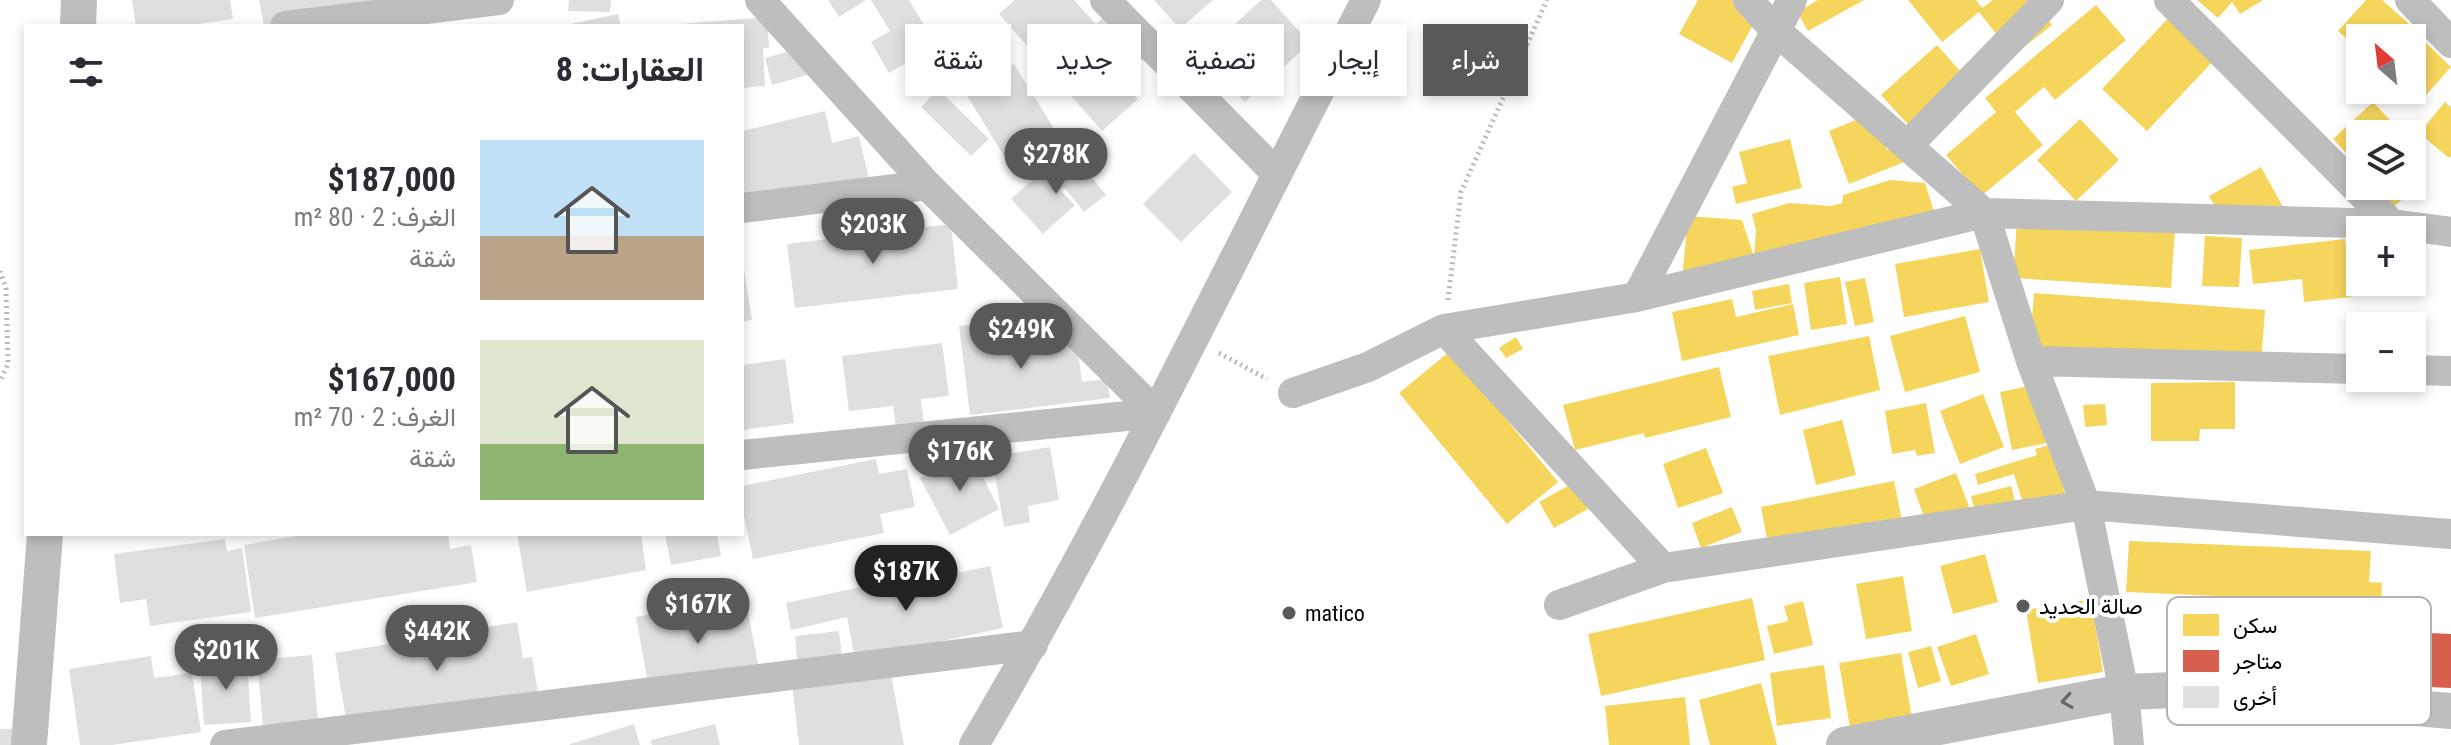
<!DOCTYPE html>
<html lang="ar">
<meta charset="utf-8">
<style>
:root{--surface:#fff;--page:#f2f2f3;--text:#2b2b33;--muted:#7c7c81;--accent:#595959}
body{margin:0;font-family:"Roboto Condensed",Vazirmatn,sans-serif;background:var(--page);color:var(--text);direction:rtl;height:100vh;display:flex;flex-direction:column;font-size:30px;white-space:nowrap}
*{box-sizing:border-box;margin:0}
p{font-size:26px;color:var(--muted)}
.icon{flex:none;width:44px;height:44px;fill:none;stroke:currentColor;stroke-width:2;stroke-linecap:round;stroke-linejoin:round}
.map{position:relative;flex:1;overflow:hidden;direction:ltr}
.side{position:absolute;left:24px;top:24px;width:720px;height:512px;display:flex;flex-direction:column;background:var(--surface);border-radius:0px;box-shadow:0 4px 12px #0003;direction:rtl}
.side>*{flex:none}
.banner{position:absolute;left:768px;top:24px;width:760px;height:72px;direction:rtl;display:flex;gap:16px}
.needle{width:52px;rotate:332deg}
.controls{position:absolute;left:2346px;top:24px;display:grid;gap:16px}
.controls a{display:grid;place-items:center;width:80px;height:80px;border-radius:0px;background:var(--surface);box-shadow:0 4px 12px #0003;font-size:40px}
.price{position:absolute;translate:-50% -68px;padding:0 18px;border-radius:28px;background:var(--accent);color:#fff;font-size:26px;line-height:52px;filter:drop-shadow(0 2px 4px #0008)}
.price::after{content:'';position:absolute;left:50%;top:48px;width:24px;height:18px;margin-left:-12px;background:inherit;clip-path:polygon(0 0,100% 0,50% 100%)}
.price.current{background:#222;color:#fff}
ul{padding:0;list-style:none}
li{display:flex;align-items:center;gap:24px;height:200px;padding:0 40px}
li span{display:grid;place-items:center;flex:none;width:224px;height:160px;border-radius:0px;color:#555}
li>.icon{margin-inline-start:auto}
span .icon{width:96px;height:96px;fill:#fffc;stroke-width:1}
li b{font-size:34px}
h2{display:flex;justify-content:space-between;align-items:center;height:96px;padding:0 40px;font-size:34px}
.chip{padding:0 28px;border-radius:0px;background:var(--surface);box-shadow:0 4px 12px #0003;font-size:28px;line-height:72px}
.chip.current{background:var(--accent);color:#fff}
.map>svg:first-child{display:block}
.homes{fill:#f6d55c}
.shops{fill:#d6604d}
.building{fill:#dfdfdf}
.lines{fill:none;stroke-linecap:round;stroke-linejoin:round}
.path{stroke:#b9b9b9;stroke-width:5;stroke-dasharray:2 4;stroke-linecap:butt}
.minor{stroke:#bebebe;stroke-width:30}
.tertiary{stroke:#bebebe;stroke-width:36}
.oneway{stroke:#686868}
.poi-dot{fill:#595959;stroke:#fff;stroke-width:3}
.labels{text-anchor:middle;dominant-baseline:central;stroke-width:8;stroke-linejoin:round;paint-order:stroke}
.poi-label{font-size:22px;fill:#000;stroke:#fff;text-anchor:start}
.key{fill:#fff;stroke:#b2b2b2;stroke-width:2}
.key-label{font-size:22px;fill:#000}
</style>
<div class="map">
<svg width="2451" height="745" viewBox="0 0 2451 745">
<rect width="100%" height="100%" fill="#fff"/>
<path class="homes" d="M1698,0H1751L1763,7L1732,63L1679,34Z
M1818,0H1864L1808,31L1797,12Z
M1908,0H1976L1982,8L1993,0H2032L2052,25L2013,56L1979,12L1942,42Z
M2197,0H2263L2240,14L2232,2L2218,18Z
M2366,0H2382L2414,28L2405,38H2360V50L2338,31Z
M2096,5L2126,40L2055,100L2044,87L2015,112L2043,145L1981,196L1946,155L1996,112L1985,98Z
M2174,12L2219,55L2147,131L2102,89Z
M2422,39L2451,67L2419,103L2405,90H2412V50Z
M1937,45L1968,80L1913,130L1881,95Z
M2373,102L2403,134H2360V168L2333,139Z
M2445,102L2451,107V156L2449,158L2419,133Z
M1873,113L1887,150L1906,143L1912,159L1849,184L1829,131Z
M2080,119L2119,160L2076,201L2037,160Z
M1790,139L1802,188L1736,204L1732,187L1747,183L1739,152Z
M2261,167L2287,214L2228,229L2209,196Z
M2412,171L2422,184L2394,206L2380,189L2384,186H2412Z
M1890,180L1925,183L1936,218L1688,285L1683,269L1688,216L1742,220L1754,257L1756,230L1752,214L1789,203L1831,206L1842,203L1843,195Z
M2017,220L2175,230L2171,288L2013,278Z
M2205,236L2242,238L2239,287L2202,286Z
M2345,239L2351,297L2304,302L2302,279L2253,284L2249,250Z
M1980,249L1989,302L1904,317L1895,264Z
M1840,277L1847,324L1811,330L1804,283Z
M1865,278L1874,322L1855,326L1845,282Z
M1789,284L1792,303L1755,310L1752,291Z
M2034,293L2265,310L2261,364L2030,346Z
M1732,299L1736,317L1793,304L1799,335L1682,361L1672,312Z
M1965,316L1980,372L1905,392L1890,336Z
M1869,336L1880,390L1780,415L1768,356Z
M1516,337L1523,349L1506,358L1499,348Z
M1450,351L1558,482L1507,524L1399,393Z
M1719,367L1731,417L1645,438L1644,433L1575,450L1563,405Z
M2054,381L2066,439L2012,450L2000,392Z
M2235,382V429H2200L2199,441H2151V383Z
M1983,394L2004,447L1960,464L1940,411Z
M1926,403L1935,453L1917,456L1915,450L1892,454L1885,411Z
M2105,404L2107,425L2085,427L2083,405Z
M1842,420L1856,475L1816,485L1803,430Z
M2050,445L2066,497L2025,510L2014,474L1978,485L1975,474L2037,455L2035,449Z
M1706,448L1723,493L1678,508L1663,464Z
M1956,473L1974,519L1931,536L1914,489Z
M1894,481L1906,540L1772,566L1761,507Z
M1573,483L1588,509L1554,528L1539,502Z
M2011,486L2018,512L1978,522L1971,496Z
M1732,507L1742,532L1701,548L1692,523Z
M2129,541L2371,551L2369,582L2382,583L2381,603L2126,592Z
M1985,554L1998,602L1953,614L1940,566Z
M1903,576L1912,631L1866,639L1856,584Z
M1752,598L1765,660L1601,696L1588,634Z
M2091,599L2103,672L2038,683L2026,610Z
M1803,601L1813,645L1774,654L1767,626L1788,621L1784,606Z
M1976,634L1989,674L1951,686L1937,647Z
M1931,646L1941,681L1918,688L1908,652Z
M1901,653L1913,724L1851,734L1839,663Z
M1824,665L1831,718L1777,726L1770,673Z
M1761,683L1777,745H1710L1699,700Z
M1685,697L1690,745H1609L1605,706Z"/>
<path class="shops" d="M2407,632L2451,634V688L2405,686Z"/>
<path class="building" d="M132,0H230L233,19L183,26H136Z
M259,0H403L278,26H264Z
M569,0H611L610,12L568,11Z
M828,0H866L839,17Z
M871,0H909L936,45L889,73L871,42L890,31Z
M1015,0H1074L1096,24L1105,16L1143,59L1120,79L1138,99L1102,131L999,14Z
M1154,0H1213L1180,29Z
M1261,0H1271L1310,43L1245,102L1201,55Z
M618,14L621,26H566V25Z
M767,17L769,48H763L765,86L742,88V26H680V24Z
M961,37L975,51L938,89L989,139L971,156L921,107L932,95L918,81Z
M800,48L807,75L772,85L765,58Z
M1014,64L1053,127L1004,156L966,94Z
M825,111L832,143L859,136L869,179L742,209V131Z
M1194,153L1232,192L1181,242L1143,204Z
M1053,161L1070,181L1085,169L1106,195L1084,212L1064,187L1060,190L1075,205L1043,234L1011,199Z
M951,224L958,289L795,308L787,244Z
M744,270L752,320L742,322V271Z
M1018,319L1022,351L1077,344L1082,382L1107,379L1110,398L970,415L959,326Z
M942,343L949,396L921,399L924,424L896,428L893,406L849,411L842,356Z
M785,359L794,423L743,430L742,365Z
M1050,447L1059,500L1028,506L1030,522L1004,527L992,457Z
M970,452L999,509L950,535L920,478Z
M876,459L879,474L907,469L915,507L880,514L884,533L753,559L742,506V486Z
M309,534H448L450,549L471,545L477,582L255,618L244,545Z
M517,534H641L646,570L527,592Z
M665,534H717L721,556L671,565Z
M225,539L227,551L242,548L251,612L150,626L146,599L120,603L114,554Z
M990,566L1003,628L910,648L857,668L847,617L791,630L786,603L889,581L890,587Z
M745,597L760,674L650,695L636,617Z
M517,622L523,658L532,657L539,699L346,719L335,653Z
M839,631L843,666L798,670L795,636Z
M312,655L318,721L263,725L257,660Z
M151,656L154,678L192,673L201,732L112,745H80L69,669Z
M247,659L251,722L204,725L200,662Z
M891,674L904,745H799L792,683Z
M634,724L640,745H570V744Z
M715,724L720,745H652L651,740Z
M31,728V745H0V729Z"/>
<g class="lines">
<path class="path" d="M0,271L6,288L8,364L0,381
M1448,300L1461,192L1547,0
M1219,353L1267,379"/>
<path class="minor" d="M760,0L927,185L1156,413
M1105,0L1276,173
M1748,0L1774,29L1984,213L2031,361L2086,505L2124,692L2129,745
M2169,0L2392,224
M2410,0L2451,43
M285,26L499,0
M1907,146L2049,0
M742,208L927,185
M1637,297L1792,0
M1444,329L1637,297L1984,213L2392,224L2451,232
M2031,361L2360,369
M2412,370L2451,371
M1293,393L1368,367L1444,329L1663,568
M742,455L1156,413
M1559,605L1663,568L2086,505L2451,534
M225,745L1033,645
M974,745C1117,503 1237,249 1366,0"/>
<path class="tertiary" d="M78,26L79,0
M29,745L45,534
M1844,745L2124,692L2201,689L2451,711"/>
</g>
<defs><path id="oneway-chevron" d="M-2-3.5L2.5 0L-2 3.5" fill="none" stroke-width="1.6" stroke-linecap="round" stroke-linejoin="round" transform="scale(2)"/></defs>
<use class="oneway" href="#oneway-chevron" transform="translate(2067 701) rotate(171)"/>
<g class="poi-dot">
<circle cx="2023" cy="606" r="8"/>
<circle cx="1289" cy="613" r="8"/>
</g>
<g class="labels">
<g class="poi-label">
<text x="2039" y="606">صالة الحديد</text>
<text x="1305" y="613">matico</text>
</g>
</g>
<rect x="2167" y="597" width="264" height="128" rx="12" class="key"/>
<rect x="2183" y="614" width="36" height="22" fill="#f6d55c"/>
<rect x="2183" y="650" width="36" height="22" fill="#d6604d"/>
<rect x="2183" y="686" width="36" height="22" fill="#dfdfdf"/>
<g class="key-label">
<text x="2233" y="633">سكن</text>
<text x="2233" y="669">متاجر</text>
<text x="2233" y="705">أخرى</text>
</g>
</svg>
<div class="controls">
<a><svg class="needle" viewBox="-14 -14 28 28"><path d="M0-13l5 13h-10z" fill="#e53935"/><path d="M0 13l5-13h-10z" fill="#7c7c81"/></svg></a>
<a><svg class="icon" aria-label="layers" viewBox="0 0 24 24"><path d="M12 4l9 5-9 5-9-5zM3 14l9 5 9-5"/></svg></a>
<a>+</a>
<a>−</a>
</div>
<b class="price" style="left:1056px;top:196px">$278K</b>
<b class="price" style="left:873px;top:266px">$203K</b>
<b class="price" style="left:1021px;top:371px">$249K</b>
<b class="price" style="left:960px;top:493px">$176K</b>
<b class="price current" style="left:906px;top:613px">$187K</b>
<b class="price" style="left:698px;top:646px">$167K</b>
<b class="price" style="left:437px;top:673px">$442K</b>
<b class="price" style="left:226px;top:692px">$201K</b>
<div class="banner">
<a class="chip current">شراء</a>
<a class="chip">إيجار</a>
<a class="chip">تصفية</a>
<a class="chip">جديد</a>
<a class="chip">شقة</a>
</div>
<section class="side">
<h2>العقارات: 8<svg class="icon" aria-label="filters" viewBox="0 0 24 24"><path d="M4 7h16M4 17h16"/><circle cx="9" cy="7" r="2"/><circle cx="15" cy="17" r="2"/></svg></h2>
<ul>
<li><span style="background:linear-gradient(#bfe0f5 60%,#b9a48a 0)"><svg class="icon" aria-label="home" viewBox="0 0 24 24"><path d="M3 11l9-7 9 7M6 9v11h12V9"/></svg></span><div><b>$187,000</b><p>الغرف: 2 · 80 m²</p><p>شقة</p></div></li>
<li><span style="background:linear-gradient(#dfe7d0 65%,#8fb573 0)"><svg class="icon" aria-label="home" viewBox="0 0 24 24"><path d="M3 11l9-7 9 7M6 9v11h12V9"/></svg></span><div><b>$167,000</b><p>الغرف: 2 · 70 m²</p><p>شقة</p></div></li>
</ul>
</section>
</div>
